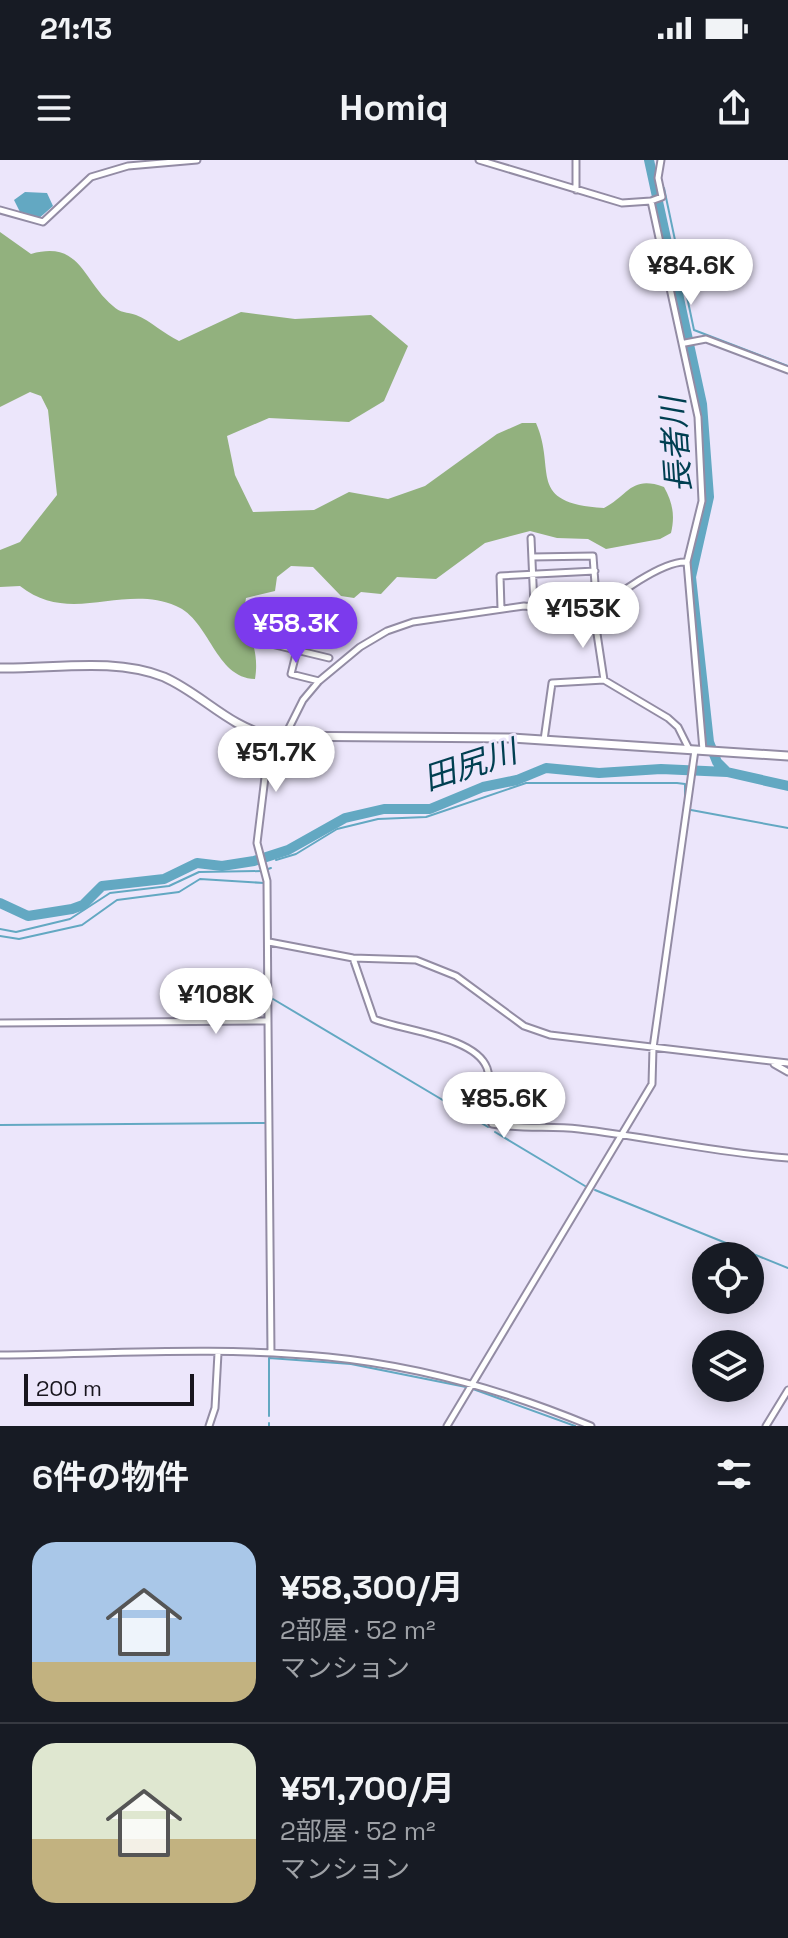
<!DOCTYPE html>
<html lang="ja">
<meta charset="utf-8">
<style>
:root{--surface:#171b24;--page:#242831;--text:#f1f3f6;--muted:#9ea1a6;--line:#363941;--accent:#7c3aed}
body{margin:0;font-family:"Space Grotesk","Noto Sans JP",sans-serif;background:var(--page);color:var(--text);height:100vh;display:flex;flex-direction:column;font-size:30px;white-space:nowrap}
*{box-sizing:border-box;margin:0}
p{font-size:26px;color:var(--muted)}
.icon{flex:none;width:44px;height:44px;fill:none;stroke:currentColor;stroke-width:2;stroke-linecap:round;stroke-linejoin:round}
.map{position:relative;height:1266px;overflow:hidden}
.details{display:flex;flex-direction:column;background:var(--surface);flex:1}
.details>*{flex:none}
.tools{position:absolute;left:692px;top:1082px;display:grid;gap:16px}
.tools a{display:grid;place-items:center;width:72px;height:72px;border-radius:50%;background:var(--surface);box-shadow:0 4px 20px #0003;font-size:40px}
.scale{position:absolute;left:24px;bottom:20px;width:170px;box-sizing:border-box;padding-left:8px;border:4px solid #18151e;border-top:0;font-size:22px;line-height:28px;white-space:nowrap;color:#18151e;-webkit-text-stroke:6px #ece6fb;paint-order:stroke}
.price{position:absolute;translate:-50% -68px;padding:0 18px;border-radius:28px;background:#fff;color:#222;font-size:26px;line-height:52px;filter:drop-shadow(0 2px 4px #0008)}
.price::after{content:'';position:absolute;left:50%;top:48px;width:24px;height:18px;margin-left:-12px;background:inherit;clip-path:polygon(0 0,100% 0,50% 100%)}
.price.selected{background:var(--accent);color:#fff}
ul{padding:0;list-style:none}
li{display:flex;align-items:center;gap:24px;height:200px;padding:0 32px}
li+li{border-top:2px solid var(--line)}
li span{display:grid;place-items:center;flex:none;width:224px;height:160px;border-radius:24px;color:#555}
li>.icon{margin-inline-start:auto}
span .icon{width:96px;height:96px;fill:#fffc;stroke-width:1}
li b{font-size:34px}
h2{display:flex;justify-content:space-between;align-items:center;height:96px;padding:0 32px;font-size:34px}
.status{display:flex;justify-content:space-between;align-items:center;height:56px;padding:0 40px;background:var(--surface);direction:ltr}
.status svg{height:22px;fill:currentColor}
header{display:flex;justify-content:space-between;align-items:center;height:104px;padding:0 32px;background:var(--surface);font-size:36px;font-weight:600}
.map>svg:first-child{display:block}
.forest{fill:#92b17e}
.water{fill:#63a8c2}
.lines{fill:none;stroke-linecap:round;stroke-linejoin:round}
.stream{stroke:#63a8c2;stroke-width:2}
.river{stroke:#63a8c2;stroke-width:10}
.street-casing{stroke:#938ca4;stroke-width:9}
.secondary-casing{stroke:#938ca4;stroke-width:11}
.street{stroke:#fff;stroke-width:5}
.secondary{stroke:#fff;stroke-width:7}
.labels{text-anchor:middle;dominant-baseline:central;stroke-width:6;stroke-linejoin:round;paint-order:stroke}
.water-label{font-size:32px;font-style:italic;fill:#003f51;stroke:#ece6fb}
</style>
<div class="status"><b>21:13</b><svg viewBox="0 0 49 12"><path d="M0 12V9h3v3zM5 12V6h3v6zM10 12V3h3v9zM15 12V0h3v12zM26 1h20v11H26zM47 4h2v5h-2z"/></svg></div>
<header><svg class="icon" aria-label="menu" viewBox="0 0 24 24"><path d="M4 6h16M4 12h16M4 18h16"/></svg>Homiq<svg class="icon" aria-label="share" viewBox="0 0 24 24"><path d="M12 15V3M7 8l5-5 5 5M5 13v7h14v-7"/></svg></header>
<div class="map">
<svg width="788" height="1266" viewBox="0 0 788 1266">
<rect width="100%" height="100%" fill="#ece6fb"/>
<path class="forest" d="M0,72L31,94C81,80 82,120 113,146C120,153 127,152 136,155C151,161 164,174 179,181L241,152L295,159L371,155L408,186L384,241L349,262L269,258L227,276L235,315L253,352L314,350L349,332L388,339L425,326L497,274L522,263H536C557,311 525,343 604,348C629,335 631,315 664,327C673,343 675,356 671,373L660,379L606,389L588,379L557,378L530,371L485,383L436,419L397,417L381,434L361,432L354,438L341,436L313,407L291,406L277,417L275,431L246,438C241,464 261,484 255,519C215,518 210,460 176,446C123,423 70,466 20,426L0,427V390L20,382L57,335L48,250L41,236L30,232L0,247Z"/>
<path class="water" d="M25,32L47,33L53,46L37,60L21,54L14,40Z"/>
<g class="lines">
<path class="stream" d="M664,28L694,170L788,206
M691,650L788,668
M276,700L296,694L337,669L378,659L426,657L526,623H677L685,624V649
M268,709L271,708
M0,769L16,772L70,759L110,733L169,726L199,712L262,711
M0,776L19,779L82,765L117,740L179,732L200,719L264,723L265,858
M273,839L488,967
M265,865L266,912
M0,965L267,963
M495,972L585,1026
M267,1010V1071
M595,1030L788,1108
M267,1081L268,1188
M473,1229L575,1266
M269,1256V1198L351,1204L466,1227
M269,1263V1266"/>
<path class="river" d="M649,0L702,244L709,337L691,417L709,582L717,602L727,612
M0,743L28,756L72,749L83,745L102,726L164,719L197,703L222,706L254,701L288,690L345,658L384,649H430L483,627L517,620L546,608L599,613L661,609L727,612L788,626"/>
<defs>
<path id="street" d="M479,0L622,43L651,41
M576,0V30
M661,0L658,18L662,37L651,41L698,257L702,341L687,402L703,590
M0,50L43,62L91,17L128,6L197,0
M685,183L706,179L788,210
M531,378L534,446
M532,397L593,396L597,452
M501,449L500,416L595,411
M596,453C614,436 663,400 687,402
M594,454L604,520
M271,484L329,498
M297,490L291,514L319,521
M285,576L303,540L319,521L360,487L387,471L413,462L524,446L594,454
M544,580L552,523L604,520L668,558L678,567L689,589
M269,782L353,798L416,800L456,816L524,866L550,875L788,903
M353,798L374,859C403,871 475,876 487,908C493,925 485,946 492,964C521,969 550,966 579,969C649,977 717,993 788,998
M268,861L271,1193
M0,863L268,861L267,721L257,683L270,576
M774,904L788,912
M0,1195C109,1194 220,1186 328,1197C419,1206 507,1231 591,1266
M209,1266L215,1248L218,1193
M447,1266L652,924L653,888L695,590
M766,1266L788,1230"/>
<path id="secondary" d="M0,508C53,509 114,497 164,517C202,534 229,567 270,576L512,578L788,596"/>
</defs>
<use href="#street" class="street-casing"/>
<use href="#secondary" class="secondary-casing"/>
<use href="#street" class="street"/>
<use href="#secondary" class="secondary"/>
</g>
<g class="labels">
<g class="water-label">
<text transform="translate(676 285) rotate(-94)">長者川</text>
<text transform="translate(470 605) rotate(-18)">田尻川</text>
</g>
</g>
</svg>
<div class="tools">
<a><svg class="icon" aria-label="locate" viewBox="0 0 24 24"><circle cx="12" cy="12" r="6"/><path d="M12 2v4M12 18v4M2 12h4M18 12h4"/></svg></a>
<a><svg class="icon" aria-label="layers" viewBox="0 0 24 24"><path d="M12 4l9 5-9 5-9-5zM3 14l9 5 9-5"/></svg></a>
</div>
<div class="scale">200 m</div>
<b class="price" style="left:691px;top:147px">¥84.6K</b>
<b class="price" style="left:583px;top:490px">¥153K</b>
<b class="price selected" style="left:296px;top:505px">¥58.3K</b>
<b class="price" style="left:276px;top:634px">¥51.7K</b>
<b class="price" style="left:216px;top:876px">¥108K</b>
<b class="price" style="left:504px;top:980px">¥85.6K</b>
</div>
<section class="details">
<h2>6件の物件<svg class="icon" aria-label="filters" viewBox="0 0 24 24"><path d="M4 7h16M4 17h16"/><circle cx="9" cy="7" r="2"/><circle cx="15" cy="17" r="2"/></svg></h2>
<ul>
<li><span style="background:linear-gradient(#a9c7e8 75%,#c2b280 0)"><svg class="icon" aria-label="home" viewBox="0 0 24 24"><path d="M3 11l9-7 9 7M6 9v11h12V9"/></svg></span><div><b>¥58,300/月</b><p>2部屋 · 52 m²</p><p>マンション</p></div></li>
<li><span style="background:linear-gradient(#dfe7d0 60%,#c2b280 0)"><svg class="icon" aria-label="home" viewBox="0 0 24 24"><path d="M3 11l9-7 9 7M6 9v11h12V9"/></svg></span><div><b>¥51,700/月</b><p>2部屋 · 52 m²</p><p>マンション</p></div></li>
</ul>
</section>
